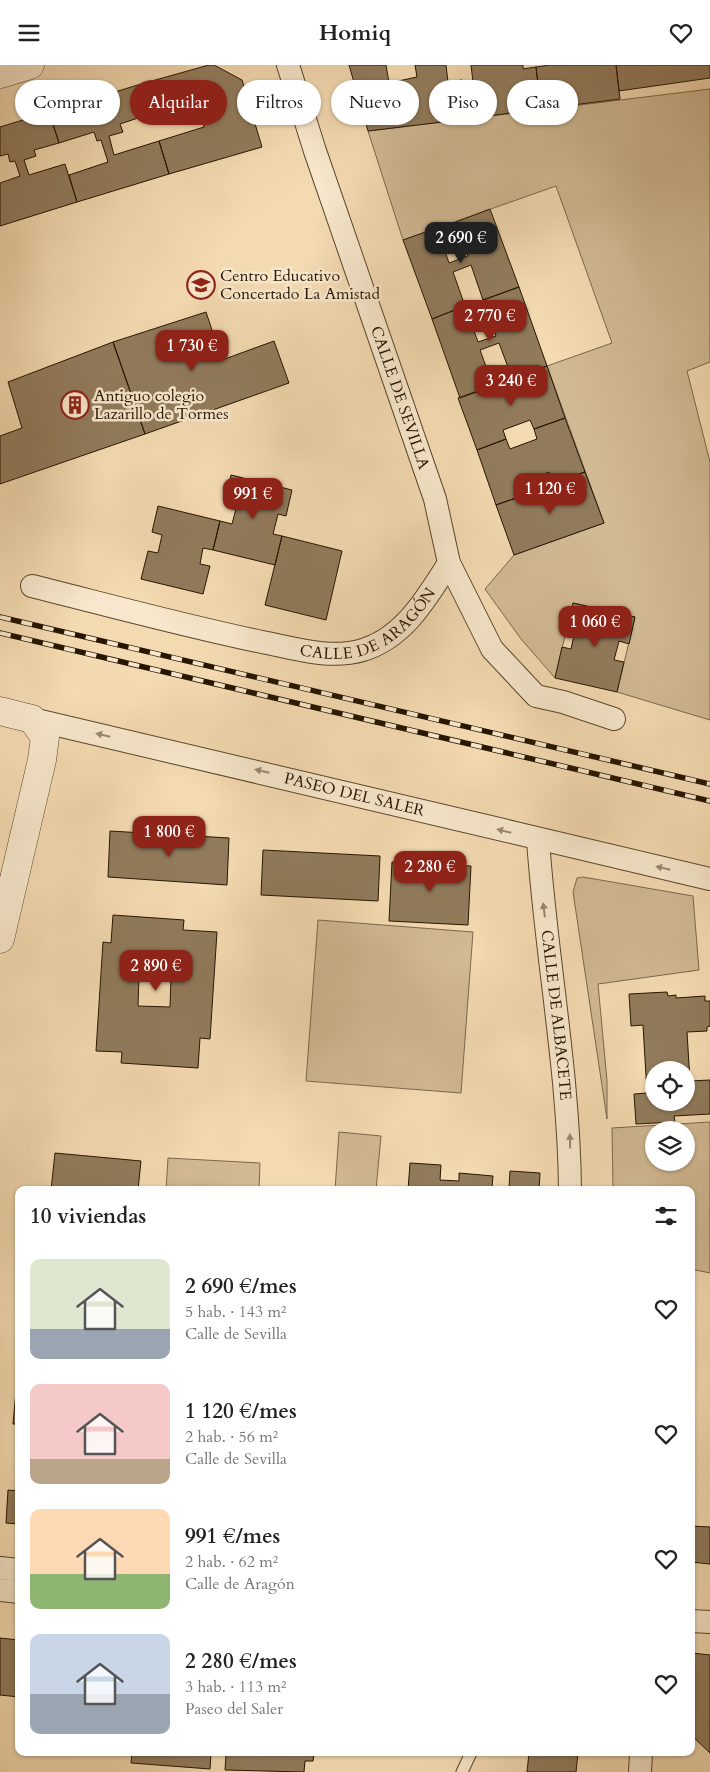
<!DOCTYPE html>
<html lang="es">
<meta charset="utf-8">
<style>
:root{--surface:#fff;--page:#f2f2f2;--text:#222;--muted:#767676;--accent:#8f2418}
body{margin:0;font-family:Cardo,serif;background:var(--page);color:var(--text);height:100vh;display:flex;flex-direction:column;font-size:19px;white-space:nowrap}
*{box-sizing:border-box;margin:0}
p{font-size:16px;color:var(--muted)}
.icon{flex:none;width:28px;height:28px;fill:none;stroke:currentColor;stroke-width:2;stroke-linecap:round;stroke-linejoin:round}
.map{position:relative;flex:1;overflow:hidden}
.details{position:absolute;left:15px;top:1121px;width:680px;height:570px;display:flex;flex-direction:column;background:var(--surface);border-radius:10px;box-shadow:0 1px 4px #0004}
.details>*{flex:none}
.banner{position:absolute;left:15px;top:15px;width:680px;height:45px;display:flex;gap:10px}
.fabs{position:absolute;left:645px;top:996px;display:grid;gap:10px}
.fabs a{display:grid;place-items:center;width:50px;height:50px;border-radius:50%;background:var(--surface);box-shadow:0 1px 4px #0004;font-size:25px}
.price{position:absolute;translate:-50% -42px;padding:0 11px;border-radius:10px;background:var(--accent);color:#fff;font-size:16px;line-height:32px;filter:drop-shadow(0 1px 2px #0008)}
.price::after{content:'';position:absolute;left:50%;top:30px;width:15px;height:11px;margin-left:-8px;background:inherit;clip-path:polygon(0 0,100% 0,50% 100%)}
.price.active{background:#222;color:#fff}
ul{padding:0;list-style:none}
li{display:flex;align-items:center;gap:15px;height:125px;padding:0 15px}
li span{display:grid;place-items:center;flex:none;width:140px;height:100px;border-radius:10px;color:#555}
li>.icon{margin-inline-start:auto}
span .icon{width:60px;height:60px;fill:#fffc;stroke-width:1}
li b{font-size:21px}
h2{display:flex;justify-content:space-between;align-items:center;height:60px;padding:0 15px;font-size:21px}
.tag{padding:0 18px;border-radius:22px;background:var(--surface);box-shadow:0 1px 4px #0004;font-size:18px;line-height:45px}
.tag.active{background:var(--accent);color:#fff}
header{display:flex;justify-content:space-between;align-items:center;height:65px;padding:0 15px;background:var(--surface);font-size:22px;font-weight:700}
.map>svg:first-child{display:block}
.green{fill:#d1b993;stroke:#7c674a;fill-rule:evenodd}
.building{fill:#917b5c;stroke:#261500;fill-rule:evenodd}
.lines{fill:none;stroke-linecap:round;stroke-linejoin:round}
.service-casing{stroke:#5a462c;stroke-width:13}
.minor-casing{stroke:#5a462c;stroke-width:24}
.tertiary-casing{stroke:#5a462c;stroke-width:29}
.service{stroke:#f8e7cc;stroke-width:11}
.minor{stroke:#f8e7cc;stroke-width:22}
.tertiary{stroke:#f8e7cc;stroke-width:28}
.rail-casing{stroke:#261500;stroke-width:5.5}
.rail{stroke:#f8e7cc;stroke-width:4;stroke-dasharray:11;stroke-linecap:butt}
.oneway{fill:#9a8870}
.labels{text-anchor:middle;dominant-baseline:central;stroke-width:5;stroke-linejoin:round;paint-order:stroke}
.poi-label{font-size:16px;fill:#261500;stroke:#f8e7cc;text-anchor:start}
.street-label{font-size:16px;fill:#261500;stroke:#f8e7cc}
</style>
<header><svg class="icon" aria-label="menu" viewBox="0 0 24 24"><path d="M4 6h16M4 12h16M4 18h16"/></svg>Homiq<svg class="icon" aria-label="heart" viewBox="0 0 24 24"><path d="M12 20l-8-8c-3-5 5-10 8-4 3-6 11-1 8 4z"/></svg></header>
<div class="map">
<svg width="710" height="1707" viewBox="0 0 710 1707">
<rect width="100%" height="100%" fill="#f4dab1"/>
<filter id="stains"><feTurbulence type="fractalNoise" baseFrequency=".004" numOctaves="4"/><feColorMatrix values="0 0 0 0 .2 0 0 0 0 .09 0 0 0 0 .02 0 0 0 .5 -.17"/></filter>
<radialGradient id="worn" r=".72"><stop offset=".6" stop-color="#630" stop-opacity="0"/><stop offset="1" stop-color="#630" stop-opacity=".3"/></radialGradient>
<path class="green" d="M710,24V297L687,306L710,397V655L617,627L635,552L573,538L555,613L521,574L485,524L514,490L604,458L547,301L612,278L556,121L403,175L368,66Z
M583,812L693,831L699,905L598,919L607,1016V1054L573,827L577,813Z
M318,855L473,867L461,1028L306,1016Z
M710,1057V1208L691,1204V1125H613L612,1063ZM654,1065H686V1098H654Z
M339,1067L381,1071L376,1125H335Z
M168,1093L260,1098L259,1125H166Z"/>
<path class="building" d="M209,0H214L242,15L262,82L169,109L159,76L204,62L196,35L150,49L141,19Z
M349,0H386L389,18L417,12L415,0H446L448,17L462,15L467,54L368,66Z
M471,0H523V4L536,2L541,44L467,54L462,18L473,17Z
M550,0H616L620,34L541,44L536,2Z
M616,0H710V13L619,26Z
M141,19L150,49L120,59L123,67L109,71L114,90L159,76L169,109L77,137L69,110L108,97L101,75L97,76L94,67L59,78L49,47Z
M49,47L59,78L34,85L36,91L24,95L29,110L65,99L77,137L0,161V118L20,111L15,96L10,97L8,89L0,91V62Z
M490,144L519,222L483,235L471,200L453,207L465,241L432,254L403,175L437,163L449,198L468,191L456,157Z
M519,222L547,301L512,313L499,278L480,285L493,321L460,333L432,254L465,241L478,277L496,271L483,235Z
M206,247L222,295L274,276L289,318L145,369L113,277Z
M113,277L145,369L0,419V371L22,363L8,317Z
M547,301L565,353L534,364L530,355L503,365L506,374L477,385L458,333Z
M565,353L585,407L553,418L549,407L522,417L527,429L496,440L477,385L506,374L510,384L537,374L534,364Z
M585,407L604,458L514,490L496,440L527,429L529,436L556,426L553,418Z
M231,410L292,425L286,451L278,449L273,469L282,471L275,500L213,485L220,456L232,459L237,440L225,437Z
M158,441L220,456L213,485L203,483L200,499L210,501L203,529L141,514L148,486L158,488L162,470L152,467Z
M282,471L342,486L326,555L265,540Z
M573,538L635,552L629,579L619,576L614,595L624,597L617,627L555,613L562,582L571,584L575,566L566,564Z
M110,766L229,773L227,820L108,812Z
M263,785L380,791L378,836L261,830Z
M392,797L471,801L468,860L389,856Z
M113,850L184,855L183,865L217,867L210,974L200,973L198,1003L121,998L122,987L96,986L103,877L111,878ZM139,912L171,913L170,942L138,941Z
M667,927L668,931L676,930V933L705,931V936H710V961L707,962V966L687,967L690,1016L710,1015V1049L674,1051L675,1057L636,1059L634,1029L647,1028L643,960L631,961L629,929ZM654,1005H686V1038H654Z
M55,1088L141,1096L138,1125H51Z
M410,1098L441,1100L440,1115L459,1116V1108L493,1111L492,1122L509,1123L510,1106L540,1108L539,1125H408Z
M16,1326H19V1359H13Z
M8,1425L19,1426V1459L6,1458Z
M691,1461L710,1462V1499L691,1497Z
M0,1573L19,1575V1632L0,1630Z
M692,1588L710,1590V1688L691,1670Z
M132,1688H219V1690L211,1689L210,1704L131,1698Z
M219,1688H314L313,1696H305L304,1707L225,1705L226,1690H219Z
M529,1688H578L576,1707H527Z"/>
<g class="lines">
<defs>
<path id="service" d="M462,1707L471,1688"/>
<g id="minor">
<path id="s1" d="M288,0L315,86L435,434L449,498L492,584L536,631L563,637L614,654"/>
<path id="s2" d="M32,521C108,540 185,561 262,577C294,583 329,595 363,585C405,572 427,532 449,498"/>
<path id="s3" d="M32,654C259,706 484,761 710,814"/>
<path id="s4" d="M538,775C546,892 569,1007 570,1125"/>
<path d="M0,1503L19,1505"/>
<path d="M0,1525L19,1527"/>
<path d="M691,1556L710,1557"/>
<path d="M640,1707L641,1688"/>
</g>
<path id="tertiary" d="M0,9L30,0
M0,646L32,654L45,672L42,695L0,874"/>
</defs>
<use href="#service" class="service-casing"/>
<use href="#minor" class="minor-casing"/>
<use href="#tertiary" class="tertiary-casing"/>
<use href="#service" class="service"/>
<use href="#minor" class="minor"/>
<use href="#tertiary" class="tertiary"/>
<defs>
<path id="rail" d="M0,552L710,719
M0,568L710,736"/>
</defs>
<use href="#rail" class="rail-casing"/>
<use href="#rail" class="rail"/>
</g>
<defs><path id="oneway-solid" d="M-6-.8H1V-3.2L6.5 0L1 3.2V.8H-6Z" transform="scale(1.25)"/></defs>
<g class="oneway">
<use href="#oneway-solid" transform="translate(103 670) rotate(-167)"/>
<use href="#oneway-solid" transform="translate(262 706) rotate(-167)"/>
<use href="#oneway-solid" transform="translate(504 766) rotate(-166)"/>
<use href="#oneway-solid" transform="translate(663 803) rotate(-167)"/>
<use href="#oneway-solid" transform="translate(544 845) rotate(-97)"/>
<use href="#oneway-solid" transform="translate(570 1076) rotate(-91)"/>
</g>
<defs>
<symbol id="school-ring" viewBox="-11 -11 22 22"><circle r="9.5" fill="#f8e7cc" stroke="#8f2418" stroke-width="1.5"/><path d="M0-5L7-2L0 1L-7-2ZM-4 1L0 2.5L4 1V4Q0 6-4 4Z" fill="#8f2418"/></symbol>
<symbol id="building-ring" viewBox="-11 -11 22 22"><circle r="9.5" fill="#f8e7cc" stroke="#8f2418" stroke-width="1.5"/><path d="M-4-6H4V6H1V3H-1V6H-4ZM-2.5-4.3h1.7v1.8h-1.7ZM.8-4.3h1.7v1.8H.8ZM-2.5-1h1.7V.8h-1.7ZM.8-1h1.7V.8H.8Z" fill="#8f2418"/></symbol>
</defs>
<g fill-rule="evenodd">
<use href="#school-ring" x="185" y="204" width="32" height="32"/>
<use href="#building-ring" x="59" y="324" width="32" height="32"/>
</g>
<g class="labels">
<g class="poi-label">
<text x="220" y="211">Centro Educativo<tspan x="220" dy="18">Concertado La Amistad</tspan></text>
<text x="94" y="331">Antiguo colegio<tspan x="94" dy="18">Lazarillo de Tormes</tspan></text>
</g>
<g class="street-label">
<text stroke="none"><textPath href="#s1" startOffset="351">CALLE DE SEVILLA</textPath></text>
<text stroke="none"><textPath href="#s2" startOffset="354">CALLE DE ARAGÓN</textPath></text>
<text stroke="none"><textPath href="#s3" startOffset="331">PASEO DEL SALER</textPath></text>
<text stroke="none"><textPath href="#s4" startOffset="176">CALLE DE ALBACETE</textPath></text>
</g>
</g>
<rect width="100%" height="100%" filter="url(#stains)"/>
<rect width="100%" height="100%" fill="url(#worn)"/>
</svg>
<div class="fabs">
<a><svg class="icon" aria-label="locate" viewBox="0 0 24 24"><circle cx="12" cy="12" r="6"/><path d="M12 2v4M12 18v4M2 12h4M18 12h4"/></svg></a>
<a><svg class="icon" aria-label="layers" viewBox="0 0 24 24"><path d="M12 4l9 5-9 5-9-5zM3 14l9 5 9-5"/></svg></a>
</div>
<b class="price active" style="left:461px;top:199px">2 690 €</b>
<b class="price" style="left:490px;top:277px">2 770 €</b>
<b class="price" style="left:192px;top:307px">1 730 €</b>
<b class="price" style="left:511px;top:342px">3 240 €</b>
<b class="price" style="left:550px;top:450px">1 120 €</b>
<b class="price" style="left:253px;top:455px">991 €</b>
<b class="price" style="left:595px;top:583px">1 060 €</b>
<b class="price" style="left:169px;top:793px">1 800 €</b>
<b class="price" style="left:430px;top:828px">2 280 €</b>
<b class="price" style="left:156px;top:927px">2 890 €</b>
<div class="banner">
<a class="tag">Comprar</a>
<a class="tag active">Alquilar</a>
<a class="tag">Filtros</a>
<a class="tag">Nuevo</a>
<a class="tag">Piso</a>
<a class="tag">Casa</a>
</div>
<section class="details">
<h2>10 viviendas<svg class="icon" aria-label="filters" viewBox="0 0 24 24"><path d="M4 7h16M4 17h16"/><circle cx="9" cy="7" r="2"/><circle cx="15" cy="17" r="2"/></svg></h2>
<ul>
<li><span style="background:linear-gradient(#dfe7d0 70%,#9aa5b1 0)"><svg class="icon" aria-label="home" viewBox="0 0 24 24"><path d="M3 11l9-7 9 7M6 9v11h12V9"/></svg></span><div><b>2 690 €/mes</b><p>5 hab. · 143 m²</p><p>Calle de Sevilla</p></div><svg class="icon" aria-label="heart" viewBox="0 0 24 24"><path d="M12 20l-8-8c-3-5 5-10 8-4 3-6 11-1 8 4z"/></svg></li>
<li><span style="background:linear-gradient(#f6c9c9 75%,#b9a48a 0)"><svg class="icon" aria-label="home" viewBox="0 0 24 24"><path d="M3 11l9-7 9 7M6 9v11h12V9"/></svg></span><div><b>1 120 €/mes</b><p>2 hab. · 56 m²</p><p>Calle de Sevilla</p></div><svg class="icon" aria-label="heart" viewBox="0 0 24 24"><path d="M12 20l-8-8c-3-5 5-10 8-4 3-6 11-1 8 4z"/></svg></li>
<li><span style="background:linear-gradient(#ffd9b3 65%,#8fb573 0)"><svg class="icon" aria-label="home" viewBox="0 0 24 24"><path d="M3 11l9-7 9 7M6 9v11h12V9"/></svg></span><div><b>991 €/mes</b><p>2 hab. · 62 m²</p><p>Calle de Aragón</p></div><svg class="icon" aria-label="heart" viewBox="0 0 24 24"><path d="M12 20l-8-8c-3-5 5-10 8-4 3-6 11-1 8 4z"/></svg></li>
<li><span style="background:linear-gradient(#c9d6e8 60%,#9aa5b1 0)"><svg class="icon" aria-label="home" viewBox="0 0 24 24"><path d="M3 11l9-7 9 7M6 9v11h12V9"/></svg></span><div><b>2 280 €/mes</b><p>3 hab. · 113 m²</p><p>Paseo del Saler</p></div><svg class="icon" aria-label="heart" viewBox="0 0 24 24"><path d="M12 20l-8-8c-3-5 5-10 8-4 3-6 11-1 8 4z"/></svg></li>
</ul>
</section>
</div>
